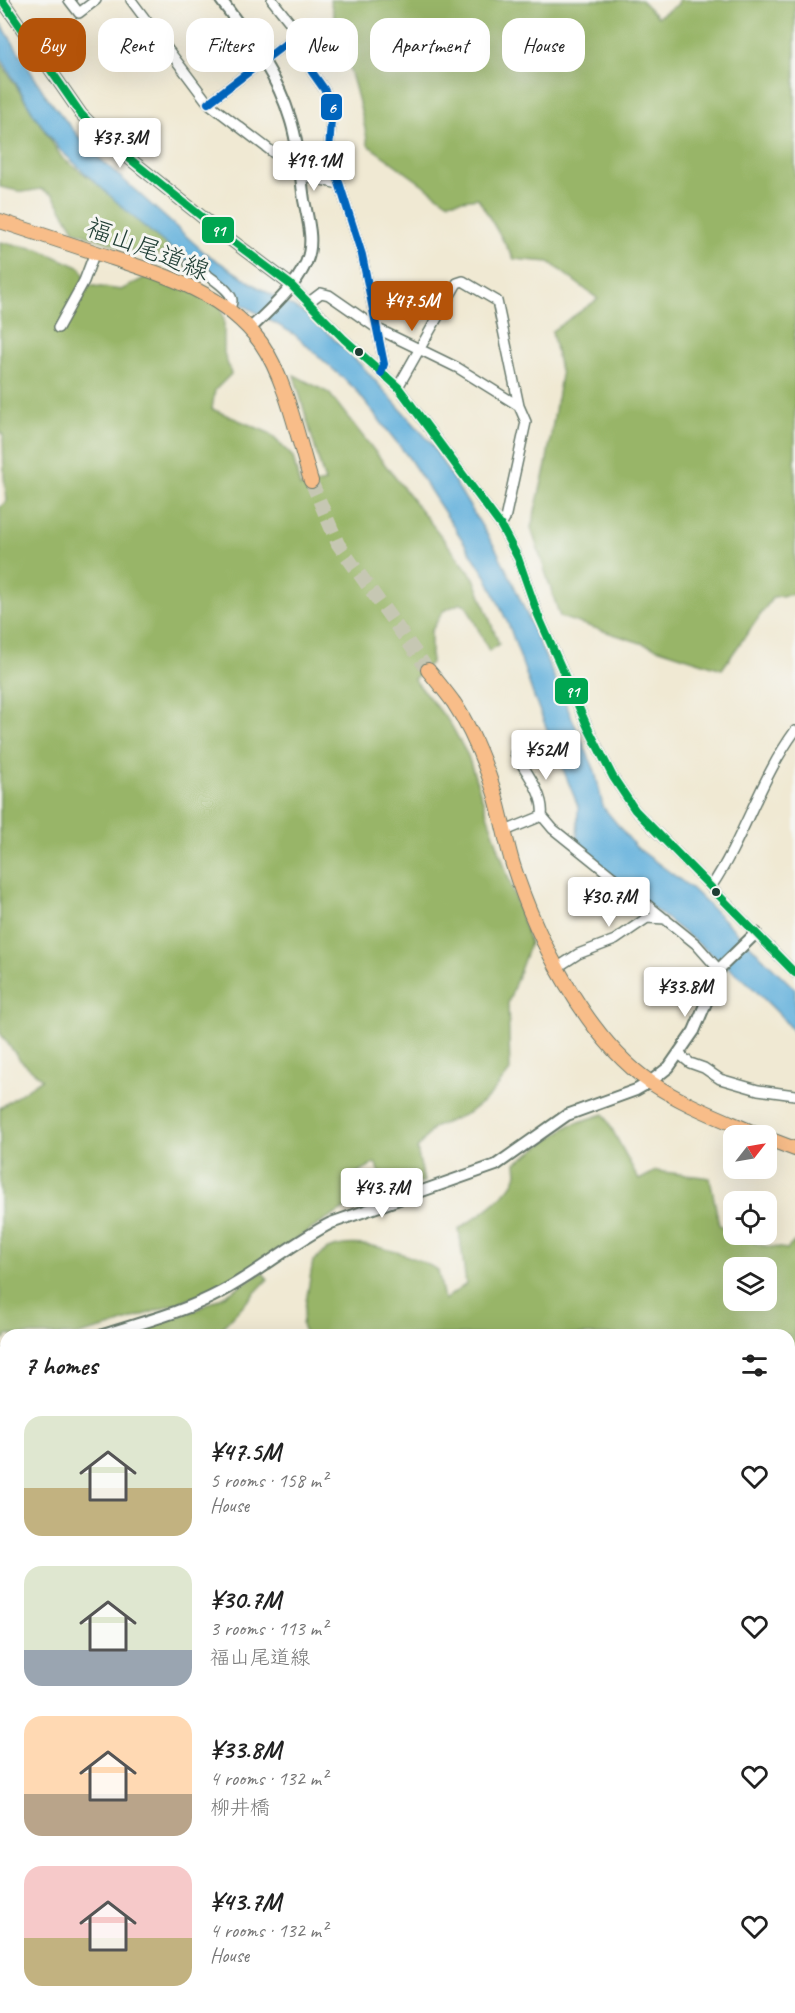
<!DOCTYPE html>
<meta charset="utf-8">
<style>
:root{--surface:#fff;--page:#f2f2f2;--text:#222;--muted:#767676;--accent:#b45309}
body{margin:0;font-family:Caveat,"Klee One",sans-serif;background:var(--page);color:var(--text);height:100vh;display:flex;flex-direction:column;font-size:22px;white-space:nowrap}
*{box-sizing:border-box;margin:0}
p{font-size:20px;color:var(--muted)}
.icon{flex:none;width:33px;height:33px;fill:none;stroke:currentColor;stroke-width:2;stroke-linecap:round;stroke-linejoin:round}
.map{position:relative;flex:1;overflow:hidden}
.sheet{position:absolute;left:0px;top:1329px;width:795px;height:684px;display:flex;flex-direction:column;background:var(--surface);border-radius:18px 18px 0 0;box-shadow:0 6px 24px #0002}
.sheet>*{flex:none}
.guide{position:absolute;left:18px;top:18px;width:759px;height:54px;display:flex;gap:12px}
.needle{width:39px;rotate:59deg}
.fabs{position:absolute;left:723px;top:1125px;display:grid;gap:12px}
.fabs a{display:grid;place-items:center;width:54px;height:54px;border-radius:12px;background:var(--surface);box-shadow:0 6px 24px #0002;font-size:30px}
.price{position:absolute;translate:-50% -51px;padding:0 14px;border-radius:6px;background:#fff;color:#222;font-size:20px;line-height:39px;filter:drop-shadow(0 2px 3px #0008)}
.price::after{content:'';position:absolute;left:50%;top:36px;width:18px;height:14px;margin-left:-9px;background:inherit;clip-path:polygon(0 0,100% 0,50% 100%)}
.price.active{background:var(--accent);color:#fff}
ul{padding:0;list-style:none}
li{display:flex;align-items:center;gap:18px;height:150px;padding:0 24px}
li span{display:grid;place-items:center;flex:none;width:168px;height:120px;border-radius:18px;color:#555}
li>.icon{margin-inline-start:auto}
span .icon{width:72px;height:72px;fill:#fffc;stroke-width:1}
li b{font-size:26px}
h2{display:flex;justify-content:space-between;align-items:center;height:72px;padding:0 24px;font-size:26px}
.tag{padding:0 21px;border-radius:18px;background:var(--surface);box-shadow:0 6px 24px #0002;font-size:21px;line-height:54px}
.tag.active{background:var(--accent);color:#fff}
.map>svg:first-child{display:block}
.green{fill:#c0d376;stroke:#708855;stroke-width:1.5}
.forest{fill:#98b567;stroke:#5c794e;stroke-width:1.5;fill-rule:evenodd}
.water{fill:#62b0dc;stroke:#407688;stroke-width:1.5}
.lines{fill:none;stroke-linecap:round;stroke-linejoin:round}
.primary-tunnel{stroke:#c6c7b3;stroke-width:14;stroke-dasharray:14 7;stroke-linecap:butt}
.minor-casing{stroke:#68796c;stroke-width:12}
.tertiary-casing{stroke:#68796c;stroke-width:14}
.primary-casing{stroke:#68796c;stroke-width:16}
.minor{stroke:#fff;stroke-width:9}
.tertiary{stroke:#fff;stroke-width:10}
.primary{stroke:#f8bd89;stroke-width:14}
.bus-1-casing{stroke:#f6f6f2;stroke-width:12}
.bus-2-casing{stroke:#f6f6f2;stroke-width:12}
.bus-1{stroke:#00a651;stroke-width:8}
.bus-2{stroke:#0065bd;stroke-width:8}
.bus-dot{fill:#1f3d34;stroke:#f6f6f2;stroke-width:2}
.labels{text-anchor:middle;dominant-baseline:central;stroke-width:6;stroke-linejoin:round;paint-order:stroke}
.street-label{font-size:26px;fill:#1f3d34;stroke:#f6f6f2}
.line-badge{stroke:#f6f6f2;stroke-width:2}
.badge-label{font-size:16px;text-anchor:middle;font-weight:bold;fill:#fff}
</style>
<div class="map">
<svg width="795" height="2013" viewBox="0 0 795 2013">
<rect width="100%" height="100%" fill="#f6f6f2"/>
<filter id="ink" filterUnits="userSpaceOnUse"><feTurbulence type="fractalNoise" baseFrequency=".0167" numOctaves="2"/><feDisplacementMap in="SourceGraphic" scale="12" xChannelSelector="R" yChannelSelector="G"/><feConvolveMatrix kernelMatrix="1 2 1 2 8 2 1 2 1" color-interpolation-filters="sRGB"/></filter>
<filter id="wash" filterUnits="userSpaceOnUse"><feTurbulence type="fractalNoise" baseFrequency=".008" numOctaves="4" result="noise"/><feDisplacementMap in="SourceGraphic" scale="24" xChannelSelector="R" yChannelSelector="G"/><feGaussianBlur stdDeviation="1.35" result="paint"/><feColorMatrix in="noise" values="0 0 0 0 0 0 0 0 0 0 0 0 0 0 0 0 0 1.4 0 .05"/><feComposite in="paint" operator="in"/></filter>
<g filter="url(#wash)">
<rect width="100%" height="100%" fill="#f0e9d3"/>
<path class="green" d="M0,1836L6,1846V1930L0,1944Z
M423,2007H500L503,2012L507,2013H429Z"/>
<path class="forest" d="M330,0H641L658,17L678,4V0H795V594L773,597L722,669L560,617L531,528L546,465L561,375L552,331L598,299L549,262L514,259L478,198L447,202L368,145C360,95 342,48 330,0Z
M0,61L62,158L179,242L152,258L75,231L53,195L41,189L23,192L0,187Z
M0,242L38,249L81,268L88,285L121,290L152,274L219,298L224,320V353L231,374L215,390L212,409L269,433L293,457L300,487L325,482L294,375L329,393L474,578L499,644L489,651L466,605L461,603L443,611L431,632V663L414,679L450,723L468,756L530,943L508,1003L510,1071L489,1097L468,1113L433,1128L417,1149L424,1182L389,1189L375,1163L355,1174L365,1196L212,1291L112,1326L79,1335H6V1338L0,1340V1108L42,1079L20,1060L0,1033V507L7,501L4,477L3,435L0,431Z
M604,1114L639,1180L656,1171L710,1178L719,1225L733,1232L734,1234L738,1235L759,1245L787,1249L795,1241V2013H507L503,2012L500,2007H789V1335H306L302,1325L313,1261C318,1257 323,1252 328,1249C360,1236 410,1254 438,1270L444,1300L466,1284L459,1229C475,1218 510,1195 516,1177C518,1173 516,1167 516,1163L570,1125ZM734,1268H766V1300H734Z
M262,1272L268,1279L215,1335H124L196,1310L226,1295Z
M6,1404V1478L0,1470V1405Z
M6,1527V1774L0,1779V1533Z
M6,1930V2007H423L429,2013H0V1944Z"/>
<path class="water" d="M0,22L46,96L87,147L205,253L256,286L311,317L363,367L430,442L496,549L513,583L595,771L603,807L636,847L691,888L795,989V1034L780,1015L748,983L577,848L578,806L534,697L510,628L486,576L409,458L355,389L294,334L245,306L179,255L140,223L60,150L35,116L0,56Z
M6,1358V1406L0,1407V1360Z"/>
</g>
<g filter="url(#ink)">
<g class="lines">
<path class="primary-tunnel" d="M311,481L338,544L428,670"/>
<defs>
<path id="minor" d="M69,0L79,13L96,0
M131,0L208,103L300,173L308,177L339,184
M272,0L296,30L298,36L295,41
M208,103L288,42L295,41L299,45L312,72L324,89L332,105L329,151L362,255L384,364L381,373
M189,264C199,269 233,290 232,301C232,303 230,309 229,310
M291,285L344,339L398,387L501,526L518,558L538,615L588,728L613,777L635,810L795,973
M309,302L321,293L329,295L378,329L458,368L519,406
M58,328L84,281L95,252
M398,387L457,283L463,281L497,301L519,406L526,422L505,519L501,526
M515,753C525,771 545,794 542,816L553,829L696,944L720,971
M505,831L542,816
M711,887C744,838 760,779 795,731
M558,967L578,954L615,940L647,918L666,919
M679,1054L690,1063L704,1068L720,1079L758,1090L795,1095"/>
<path id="tertiary" d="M2,0L81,114L105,139L227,237L291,285
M221,0C248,37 277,74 290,118C299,145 300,173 304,200C308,220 315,243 306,263C294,289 269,310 250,329
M103,1335C143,1322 184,1312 221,1292C259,1272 292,1243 331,1223L496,1165L567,1115L636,1090L650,1082L669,1067L694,1031L721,967L756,933
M0,1355L6,1351"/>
<path id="primary" d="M0,221C33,232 67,243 100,254C158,273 224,291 261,343C286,379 298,439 311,481
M428,670C437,681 446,692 454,703C472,730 485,763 495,794C502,818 506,842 513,865C536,937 586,1038 650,1082C684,1105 723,1119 761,1136
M766,1138L795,1149"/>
</defs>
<use href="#minor" class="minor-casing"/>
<use href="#tertiary" class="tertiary-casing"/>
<use href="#primary" class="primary-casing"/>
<use href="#minor" class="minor"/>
<use href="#tertiary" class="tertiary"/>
<use href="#primary" class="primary"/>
<defs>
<path id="bus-1" d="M2,0L81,114L105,139L227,237L291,285L344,339L398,387L501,526L518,558L538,615L588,728L613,777L635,810L795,973"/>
<path id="bus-2" d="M208,103L288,42L295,41L299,45L312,72L324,89L332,105L329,151L362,255L384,364L381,373"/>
</defs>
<use href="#bus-1" class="bus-1-casing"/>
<use href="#bus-2" class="bus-2-casing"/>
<use href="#bus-1" class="bus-1"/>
<use href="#bus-2" class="bus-2"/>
</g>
</g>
<g class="bus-dot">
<circle cx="359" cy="352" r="5"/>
<circle cx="716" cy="892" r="5"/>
</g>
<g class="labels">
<g class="street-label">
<text transform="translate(148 249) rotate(21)">福山尾道線</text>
</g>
</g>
<g class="line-badge">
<rect x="320" y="93" width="23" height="28" rx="6" fill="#0065bd"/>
<rect x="201" y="216" width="34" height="28" rx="6" fill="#00a651"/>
<rect x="554" y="677" width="35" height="28" rx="6" fill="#00a651"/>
</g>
<g class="badge-label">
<text x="332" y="113">6</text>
<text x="218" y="236">91</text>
<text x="572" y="697">91</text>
</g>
</svg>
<div class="fabs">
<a><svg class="needle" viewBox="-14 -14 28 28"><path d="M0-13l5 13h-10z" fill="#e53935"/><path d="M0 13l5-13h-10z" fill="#767676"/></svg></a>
<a><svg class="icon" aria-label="locate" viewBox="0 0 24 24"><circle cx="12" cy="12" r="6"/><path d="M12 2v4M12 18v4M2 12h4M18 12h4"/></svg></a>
<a><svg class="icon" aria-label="layers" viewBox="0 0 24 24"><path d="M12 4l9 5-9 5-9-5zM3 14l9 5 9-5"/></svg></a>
</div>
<b class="price" style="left:120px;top:169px">¥37.3M</b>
<b class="price" style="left:314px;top:192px">¥19.1M</b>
<b class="price active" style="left:412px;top:332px">¥47.5M</b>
<b class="price" style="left:546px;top:781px">¥52M</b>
<b class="price" style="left:609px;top:928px">¥30.7M</b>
<b class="price" style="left:685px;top:1018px">¥33.8M</b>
<b class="price" style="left:382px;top:1219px">¥43.7M</b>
<div class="guide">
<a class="tag active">Buy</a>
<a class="tag">Rent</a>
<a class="tag">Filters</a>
<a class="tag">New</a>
<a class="tag">Apartment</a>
<a class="tag">House</a>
</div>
<section class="sheet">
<h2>7 homes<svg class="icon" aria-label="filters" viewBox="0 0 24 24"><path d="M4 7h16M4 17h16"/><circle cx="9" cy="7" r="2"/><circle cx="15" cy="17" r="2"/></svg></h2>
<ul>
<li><span style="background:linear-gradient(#dfe7d0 60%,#c2b280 0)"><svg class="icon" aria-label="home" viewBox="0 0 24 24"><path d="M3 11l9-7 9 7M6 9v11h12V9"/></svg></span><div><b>¥47.5M</b><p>5 rooms · 158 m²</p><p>House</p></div><svg class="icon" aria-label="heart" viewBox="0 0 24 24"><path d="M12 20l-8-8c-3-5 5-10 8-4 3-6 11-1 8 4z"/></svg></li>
<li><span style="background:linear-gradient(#dfe7d0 70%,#9aa5b1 0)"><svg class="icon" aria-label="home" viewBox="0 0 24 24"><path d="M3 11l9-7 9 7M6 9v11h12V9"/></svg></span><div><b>¥30.7M</b><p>3 rooms · 113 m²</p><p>福山尾道線</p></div><svg class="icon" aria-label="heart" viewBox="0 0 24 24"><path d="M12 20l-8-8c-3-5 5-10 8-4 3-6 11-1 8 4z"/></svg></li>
<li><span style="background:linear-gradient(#ffd9b3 65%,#b9a48a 0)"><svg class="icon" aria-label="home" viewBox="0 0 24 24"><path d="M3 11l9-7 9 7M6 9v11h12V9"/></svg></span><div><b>¥33.8M</b><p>4 rooms · 132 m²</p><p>柳井橋</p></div><svg class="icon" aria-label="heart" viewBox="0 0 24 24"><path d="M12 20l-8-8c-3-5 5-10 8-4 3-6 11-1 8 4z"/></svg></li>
<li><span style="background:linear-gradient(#f6c9c9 60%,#c2b280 0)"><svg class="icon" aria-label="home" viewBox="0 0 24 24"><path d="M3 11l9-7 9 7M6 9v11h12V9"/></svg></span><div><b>¥43.7M</b><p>4 rooms · 132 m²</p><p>House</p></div><svg class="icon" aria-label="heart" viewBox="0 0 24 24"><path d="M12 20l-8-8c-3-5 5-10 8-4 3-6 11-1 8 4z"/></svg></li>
</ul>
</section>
</div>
